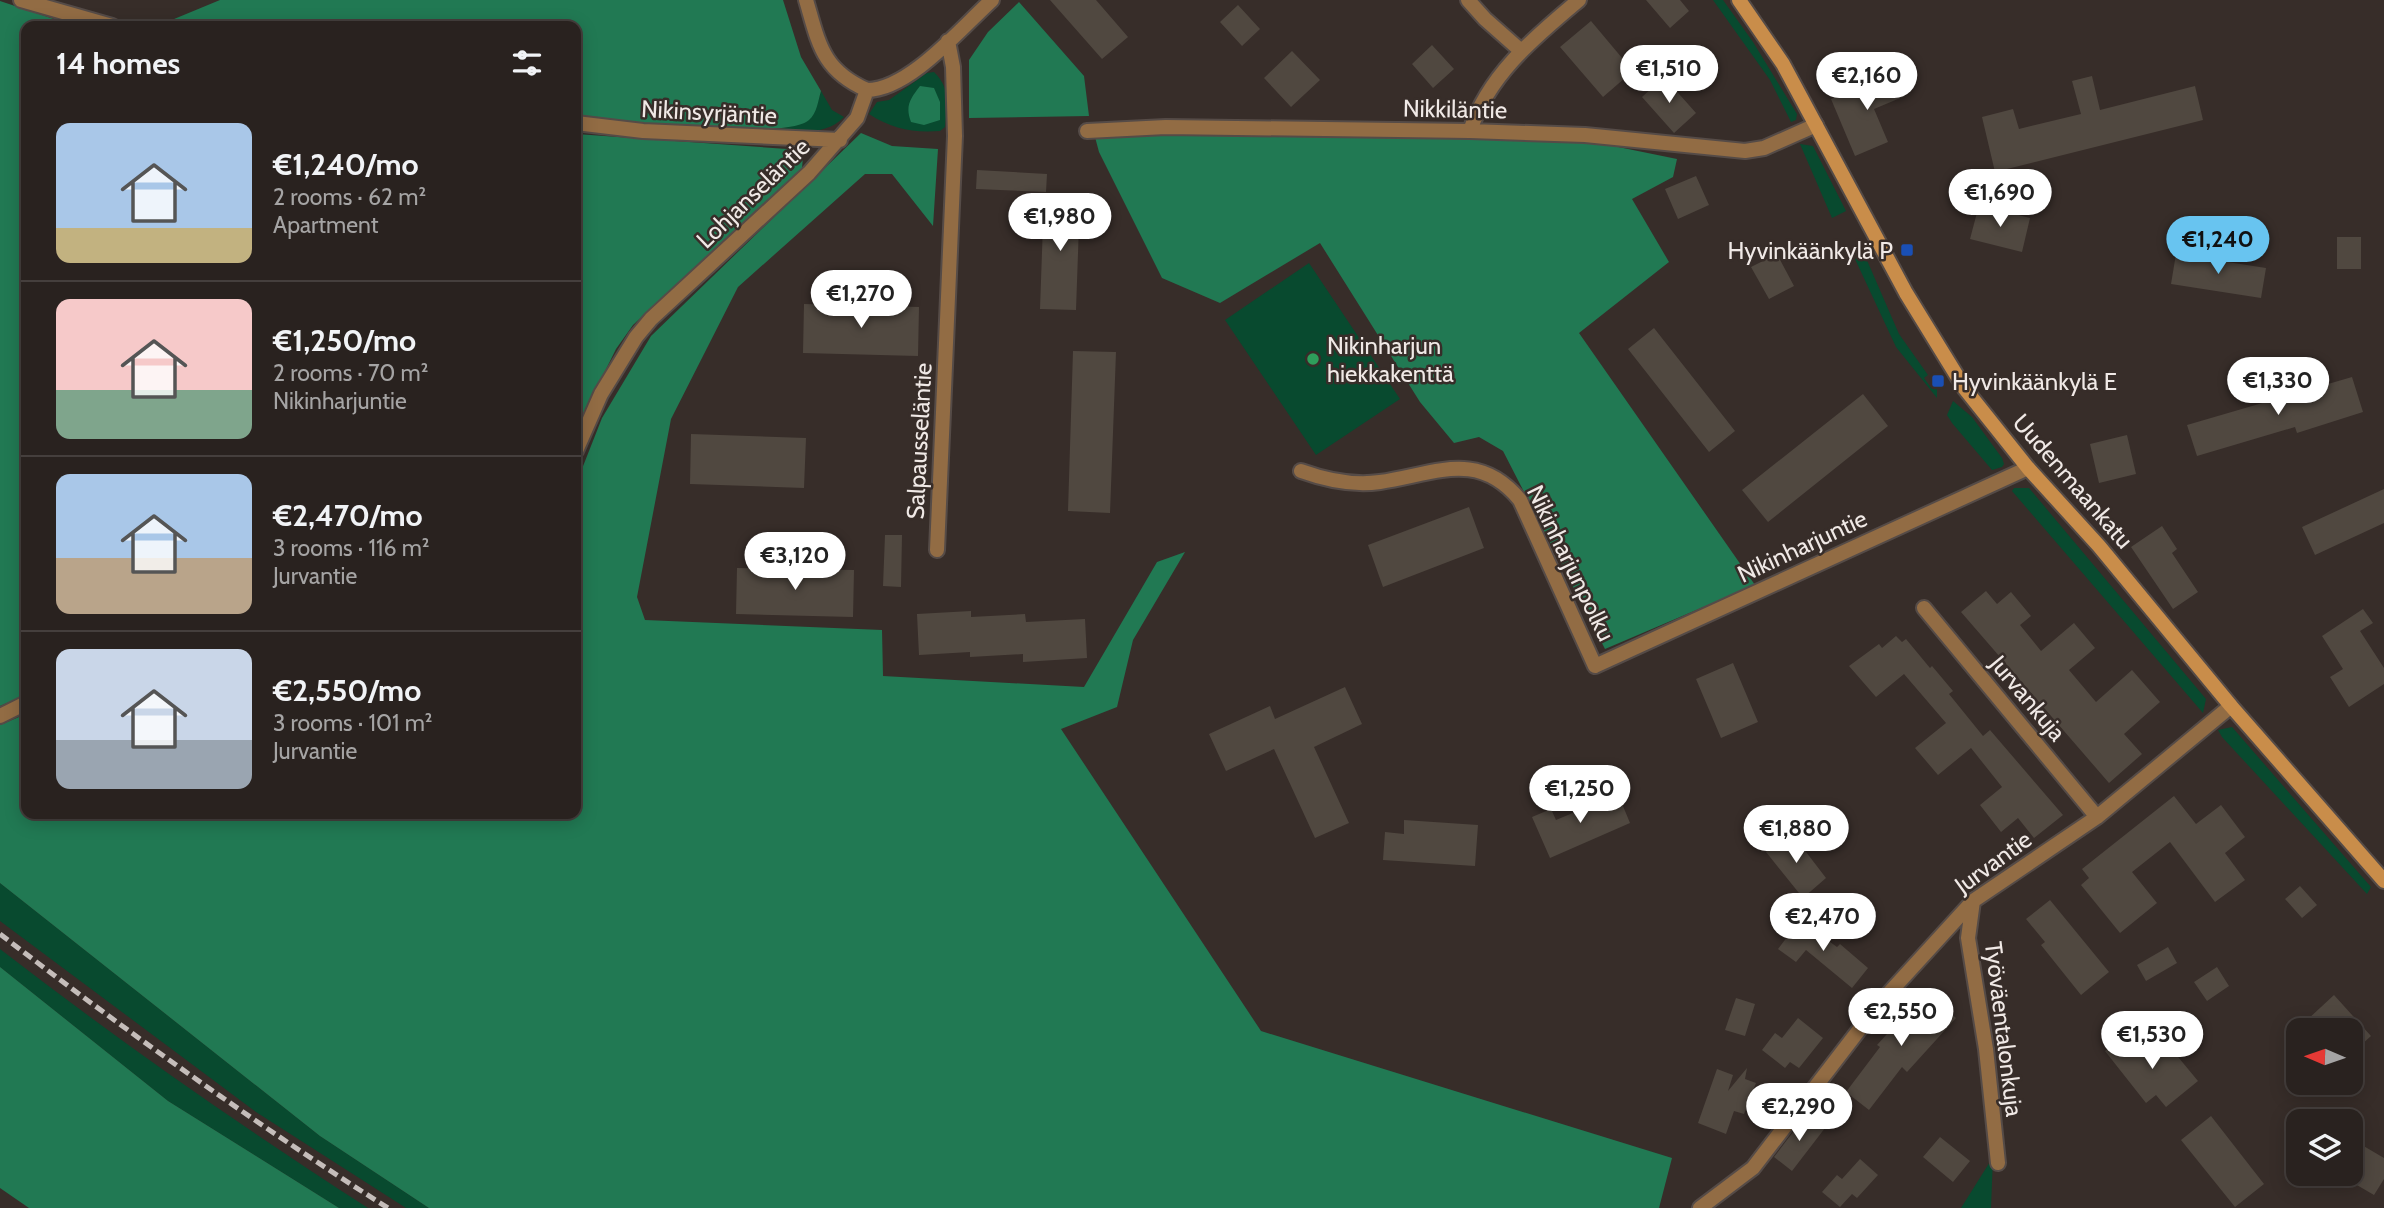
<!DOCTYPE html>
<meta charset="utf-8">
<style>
:root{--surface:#29221f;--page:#352f2c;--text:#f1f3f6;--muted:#a5a4a4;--line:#453f3d;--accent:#68c4f0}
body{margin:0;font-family:Cabin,sans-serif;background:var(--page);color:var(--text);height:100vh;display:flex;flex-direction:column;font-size:26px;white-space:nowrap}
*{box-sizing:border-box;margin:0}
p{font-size:23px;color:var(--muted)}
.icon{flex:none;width:38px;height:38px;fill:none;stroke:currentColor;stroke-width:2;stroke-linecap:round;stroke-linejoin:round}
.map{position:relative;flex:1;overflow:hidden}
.sheet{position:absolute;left:21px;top:21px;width:560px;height:798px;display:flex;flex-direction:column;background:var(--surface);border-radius:14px;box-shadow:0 4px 18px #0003,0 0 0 2px var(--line)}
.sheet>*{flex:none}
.needle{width:46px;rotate:272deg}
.tools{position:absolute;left:2286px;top:1018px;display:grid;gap:14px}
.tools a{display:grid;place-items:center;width:77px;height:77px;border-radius:14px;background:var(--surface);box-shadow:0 4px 18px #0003,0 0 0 2px var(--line);font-size:35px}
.price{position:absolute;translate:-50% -60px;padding:0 16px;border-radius:24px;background:#fff;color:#222;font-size:23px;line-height:46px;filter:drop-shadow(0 2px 4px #0008)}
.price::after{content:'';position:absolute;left:50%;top:42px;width:21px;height:16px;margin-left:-10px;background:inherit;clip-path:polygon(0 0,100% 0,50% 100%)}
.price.on{background:var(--accent);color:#111}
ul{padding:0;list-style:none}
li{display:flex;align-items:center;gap:21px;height:175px;padding:0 35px}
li+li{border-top:2px solid var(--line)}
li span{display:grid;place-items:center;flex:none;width:196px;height:140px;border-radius:14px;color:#555}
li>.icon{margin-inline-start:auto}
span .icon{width:84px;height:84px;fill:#fffc;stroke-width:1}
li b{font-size:30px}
h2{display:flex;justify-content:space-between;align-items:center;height:84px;padding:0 35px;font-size:30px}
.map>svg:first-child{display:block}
.green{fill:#084a2f}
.forest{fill:#217953}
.building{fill:#504840}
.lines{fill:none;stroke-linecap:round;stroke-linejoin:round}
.minor-casing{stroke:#554b47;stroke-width:18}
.secondary-casing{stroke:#554b47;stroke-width:18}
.minor{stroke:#926c44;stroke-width:14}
.secondary{stroke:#c98d4a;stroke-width:14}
.rail{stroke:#c5bdba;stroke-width:5;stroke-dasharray:10 5;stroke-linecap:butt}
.transit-dot{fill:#1a4fb4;stroke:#372d29;stroke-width:2.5}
.leisure-dot{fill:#2e9e5b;stroke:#372d29;stroke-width:2.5}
.labels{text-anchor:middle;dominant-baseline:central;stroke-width:5;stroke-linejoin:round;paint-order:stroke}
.street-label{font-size:24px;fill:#f0e9e6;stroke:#372d29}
.poi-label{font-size:24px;fill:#f0e9e6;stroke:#372d29;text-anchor:start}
</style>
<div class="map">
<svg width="2384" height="1208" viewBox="0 0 2384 1208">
<rect width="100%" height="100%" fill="#372d29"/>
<path class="green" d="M1713,0H1723L1753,42L1797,114L1796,120L1791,122L1770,80Z
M934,72C951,88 947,106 945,127L940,131C913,133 892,129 869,114L877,102L889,100L927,73Z
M821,91L832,110L844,117C826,136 799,131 776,130C807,122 812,123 821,91Z
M1800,144L1813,146L1846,211L1832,218Z
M1858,258H1866L1899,334L1928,375L1924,378L1932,389L1937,386V398L1896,347L1855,259Z
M1309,263L1400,399L1316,455L1225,320Z
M1953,401L1972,417L2002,458L2004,464L2002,467L1992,470L1952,423L1947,415Z
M2014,488H2029L2206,699L2203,713L2012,491Z
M2232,727L2371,887L2367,894L2222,737L2218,730Z
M0,883L320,1136L429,1208H406L256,1112L0,921Z
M0,949C119,1041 242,1127 368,1208H339L168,1101L0,967Z
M1993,1157L1991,1208H1961Z"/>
<path class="forest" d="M220,0H783L801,57L821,91C818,101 817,113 809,120C786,141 613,121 576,117V26L162,24Z
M0,1L75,26H26V695L0,706Z
M1019,2L1084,76L1089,116L969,118V60L988,32Z
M920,86L934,88L940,102V120L924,125L911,122C905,106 910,99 920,86Z
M861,133L892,146L938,149L933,226L892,174H865L738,287L671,419L637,597L645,620L882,630L883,676L1084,687L1157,562L1185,552L1133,640L1117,707L1061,729L1261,1031L1672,1158L1659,1208H429L320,1136L0,883V725L26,714V814H576V484L602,418L651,336Z
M1166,133L1450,136L1584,140L1677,159L1673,177L1632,199L1669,262L1579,333L1755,585L1605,649L1503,451L1479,437L1454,443L1420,402L1320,243L1220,303L1162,278L1099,152L1095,137Z
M576,134L787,149L797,151L803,157L802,168L633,325L616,349L576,430Z
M0,967L168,1101L339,1208H29L0,1188Z"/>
<path class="building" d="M1050,0H1096L1128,37L1102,59Z
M1646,0H1680L1689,11L1670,28Z
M1238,5L1260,29L1242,46L1220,22Z
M1591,21L1633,71L1603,97L1560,47Z
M1432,45L1454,69L1433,88L1412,64Z
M1292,51L1320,80L1291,107L1264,78Z
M1895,72L1905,96L1874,109L1888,142L1855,156L1831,99Z
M2092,76L2100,110L2195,86L2203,120L1995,172L1982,117L2013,109L2019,129L2081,114L2072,81Z
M1664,77L1696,113L1674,133L1642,97Z
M977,170L1047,174L1046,192L976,189Z
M1696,176L1709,205L1678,219L1665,189Z
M1044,195L1080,197L1076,310L1040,309Z
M1979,205L2030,218L2022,252L1970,239Z
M2337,237H2361V269H2337Z
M1777,254L1794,286L1769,299L1751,267Z
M2176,254L2266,268L2261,298L2171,284Z
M804,304L919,307L918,356L803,353Z
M1654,328L1735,431L1709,452L1628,349Z
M1073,351L1116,352L1110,513L1068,511Z
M2352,377L2363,412L2297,433L2295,427L2197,456L2187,425Z
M1863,394L1888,426L1768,522L1742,490Z
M691,434L806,438L804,488L690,484Z
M2127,435L2136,474L2099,483L2090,444Z
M2384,489V523L2315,555L2302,527Z
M1469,507L1484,548L1383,587L1368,545Z
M2162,526L2177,549L2172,553L2198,592L2173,609L2131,547Z
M885,535H902L901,587L883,586Z
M737,568L854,570L853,617L736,614Z
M1986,591L1997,604L2011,592L2031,616L2020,625L2041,651L2074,623L2095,648L2069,670L2096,702L2132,670L2160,702L2124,734L2142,754L2109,783L1961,612Z
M2363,609L2373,623L2360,631L2384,668V684L2349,707L2330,677L2343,669L2322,636Z
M971,611V617L1025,614L1026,622L1085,619L1087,658L1023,662V654L970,657V652L919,655L917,614Z
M1896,636L1902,642L1906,639L1930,668L1932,666L1953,691L1949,694L1983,736L1990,730L2063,815L2034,838L2018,818L2001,832L1980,805L2002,787L1971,748L1938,775L1915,748L1946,723L1904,674L1876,697L1849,666L1879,644L1882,648Z
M1733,663L1758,722L1721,738L1696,679Z
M1345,687L1362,724L1314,747L1349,823L1315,838L1274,749L1226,771L1209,734L1270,706L1275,719Z
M1618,794L1630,823L1550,858L1532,817L1551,809L1556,820Z
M2174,796L2196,824L2221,805L2245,837L2225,853L2245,880L2215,902L2170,842L2132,872L2157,903L2120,933L2081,885L2089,878L2082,869Z
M1404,820L1478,825L1475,866L1383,860L1385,832L1404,834Z
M1790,831L1826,878L1803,898L1766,852Z
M2300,886L2317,905L2302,918L2285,899Z
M2050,900L2109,972L2081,995L2041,945L2045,942L2026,919Z
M1800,920L1837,947L1840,944L1868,968L1852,988L1806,950L1796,962L1778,949Z
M2168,947L2177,963L2146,981L2137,965Z
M2217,967L2229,986L2207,1001L2194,982Z
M1926,991L1956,1018L1907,1072L1902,1067L1869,1110L1846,1092L1880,1047L1877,1045Z
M2334,995L2371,1036L2350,1055V1031H2316L2307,1020Z
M1736,998L1755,1004L1745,1036L1725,1030Z
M1798,1018L1823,1038L1799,1068L1790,1062L1785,1068L1762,1050L1775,1033L1782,1038Z
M2128,1032L2151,1061L2169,1046L2198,1081L2166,1107L2156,1095L2146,1103L2105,1051Z
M1747,1068L1745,1079L1756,1083L1744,1114L1734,1111L1726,1134L1698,1123L1717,1069L1733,1075L1728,1091Z
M1806,1115L1825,1128L1792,1171L1774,1157Z
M2211,1116L2264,1184L2235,1207L2181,1140Z
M1940,1137L1970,1161L1953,1182L1923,1157Z
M2350,1138L2384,1158V1179L2374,1195L2350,1181Z
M1860,1159L1878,1175L1857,1198L1852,1194L1840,1207L1822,1192L1837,1175L1842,1179Z"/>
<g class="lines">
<defs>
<path id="minor" d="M21,0L112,26
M806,0C819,44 822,70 867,90
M1468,0L1485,19L1520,50
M576,123L643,131L840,140
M1087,131L1166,127L1470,131L1585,135L1745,151L1764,148L1816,125
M1470,131C1489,74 1535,37 1579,0
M576,451L601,394L636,337L651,319L809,173L857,118L867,90C909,90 961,28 992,0
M1301,471C1326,480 1353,486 1380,482C1435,474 1478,449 1520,500L1595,666L2028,468
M937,550L955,136L953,67L948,41
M1924,608L2097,817
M0,716L26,703
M1973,901L1968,938L1986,1049L1998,1163
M1700,1208L1753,1168L1879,1004L1973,901L2097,817L2231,706"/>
<path id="secondary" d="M1739,0L1783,64L1906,293L1965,389L2028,468L2099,546L2231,706L2384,881"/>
</defs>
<use href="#minor" class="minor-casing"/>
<use href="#secondary" class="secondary-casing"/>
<use href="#minor" class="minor"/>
<use href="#secondary" class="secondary"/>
<path class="rail" d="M0,934C126,1031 254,1123 388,1208"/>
</g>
<g class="transit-dot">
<rect x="1900" y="243" width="14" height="14" rx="3.5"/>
<rect x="1931" y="374" width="14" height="14" rx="3.5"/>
</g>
<circle class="leisure-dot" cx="1313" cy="359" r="7"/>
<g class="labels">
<g class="street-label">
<text transform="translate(1455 109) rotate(1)">Nikkiläntie</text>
<text transform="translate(709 112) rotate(3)">Nikinsyrjäntie</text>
<text transform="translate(753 193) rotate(-44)">Lohjanseläntie</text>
<text transform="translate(919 441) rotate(-87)">Salpausseläntie</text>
<text transform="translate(2073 481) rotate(49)">Uudenmaankatu</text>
<text transform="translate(1802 546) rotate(-25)">Nikinharjuntie</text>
<text transform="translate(1571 563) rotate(64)">Nikinharjunpolku</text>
<text transform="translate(2028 698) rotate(50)">Jurvankuja</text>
<text transform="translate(1993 862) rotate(-36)">Jurvantie</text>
<text transform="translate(2004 1029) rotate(83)">Työväentalonkuja</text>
</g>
<g class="poi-label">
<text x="1893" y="250" text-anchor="end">Hyvinkäänkylä P</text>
<text x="1327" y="345">Nikinharjun<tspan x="1327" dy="28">hiekkakenttä</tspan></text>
<text x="1952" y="381">Hyvinkäänkylä E</text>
</g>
</g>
</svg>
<div class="tools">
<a><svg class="needle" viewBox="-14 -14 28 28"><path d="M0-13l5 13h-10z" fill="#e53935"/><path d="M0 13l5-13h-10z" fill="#a5a4a4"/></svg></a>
<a><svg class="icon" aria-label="layers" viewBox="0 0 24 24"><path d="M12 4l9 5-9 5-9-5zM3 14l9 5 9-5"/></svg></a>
</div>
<b class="price" style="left:1669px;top:105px">€1,510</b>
<b class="price" style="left:1867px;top:112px">€2,160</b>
<b class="price" style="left:2000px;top:229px">€1,690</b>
<b class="price" style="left:1060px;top:253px">€1,980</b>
<b class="price on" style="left:2218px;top:276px">€1,240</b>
<b class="price" style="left:861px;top:330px">€1,270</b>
<b class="price" style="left:2278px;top:417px">€1,330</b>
<b class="price" style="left:795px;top:592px">€3,120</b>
<b class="price" style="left:1580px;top:825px">€1,250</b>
<b class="price" style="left:1796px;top:865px">€1,880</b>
<b class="price" style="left:1823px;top:953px">€2,470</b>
<b class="price" style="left:1901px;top:1048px">€2,550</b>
<b class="price" style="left:2152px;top:1071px">€1,530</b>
<b class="price" style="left:1799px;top:1143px">€2,290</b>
<section class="sheet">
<h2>14 homes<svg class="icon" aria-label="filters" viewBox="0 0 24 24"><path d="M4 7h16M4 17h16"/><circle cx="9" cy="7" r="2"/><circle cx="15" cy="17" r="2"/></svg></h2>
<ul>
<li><span style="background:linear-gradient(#a9c7e8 75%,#c2b280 0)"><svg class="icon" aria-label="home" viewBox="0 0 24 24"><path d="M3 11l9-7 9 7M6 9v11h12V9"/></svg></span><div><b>€1,240/mo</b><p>2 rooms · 62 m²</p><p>Apartment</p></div></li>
<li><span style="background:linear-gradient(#f6c9c9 65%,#7fa58c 0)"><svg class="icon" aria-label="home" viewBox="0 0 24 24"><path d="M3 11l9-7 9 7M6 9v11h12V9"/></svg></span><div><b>€1,250/mo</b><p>2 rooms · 70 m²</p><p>Nikinharjuntie</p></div></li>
<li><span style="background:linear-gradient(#a9c7e8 60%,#b9a48a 0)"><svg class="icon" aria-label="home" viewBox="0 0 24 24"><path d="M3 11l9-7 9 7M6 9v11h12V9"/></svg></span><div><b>€2,470/mo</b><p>3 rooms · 116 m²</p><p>Jurvantie</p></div></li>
<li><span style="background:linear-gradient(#c9d6e8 65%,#9aa5b1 0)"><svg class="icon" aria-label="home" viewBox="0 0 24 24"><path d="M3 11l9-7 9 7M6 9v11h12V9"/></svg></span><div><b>€2,550/mo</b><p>3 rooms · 101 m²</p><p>Jurvantie</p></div></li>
</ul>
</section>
</div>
